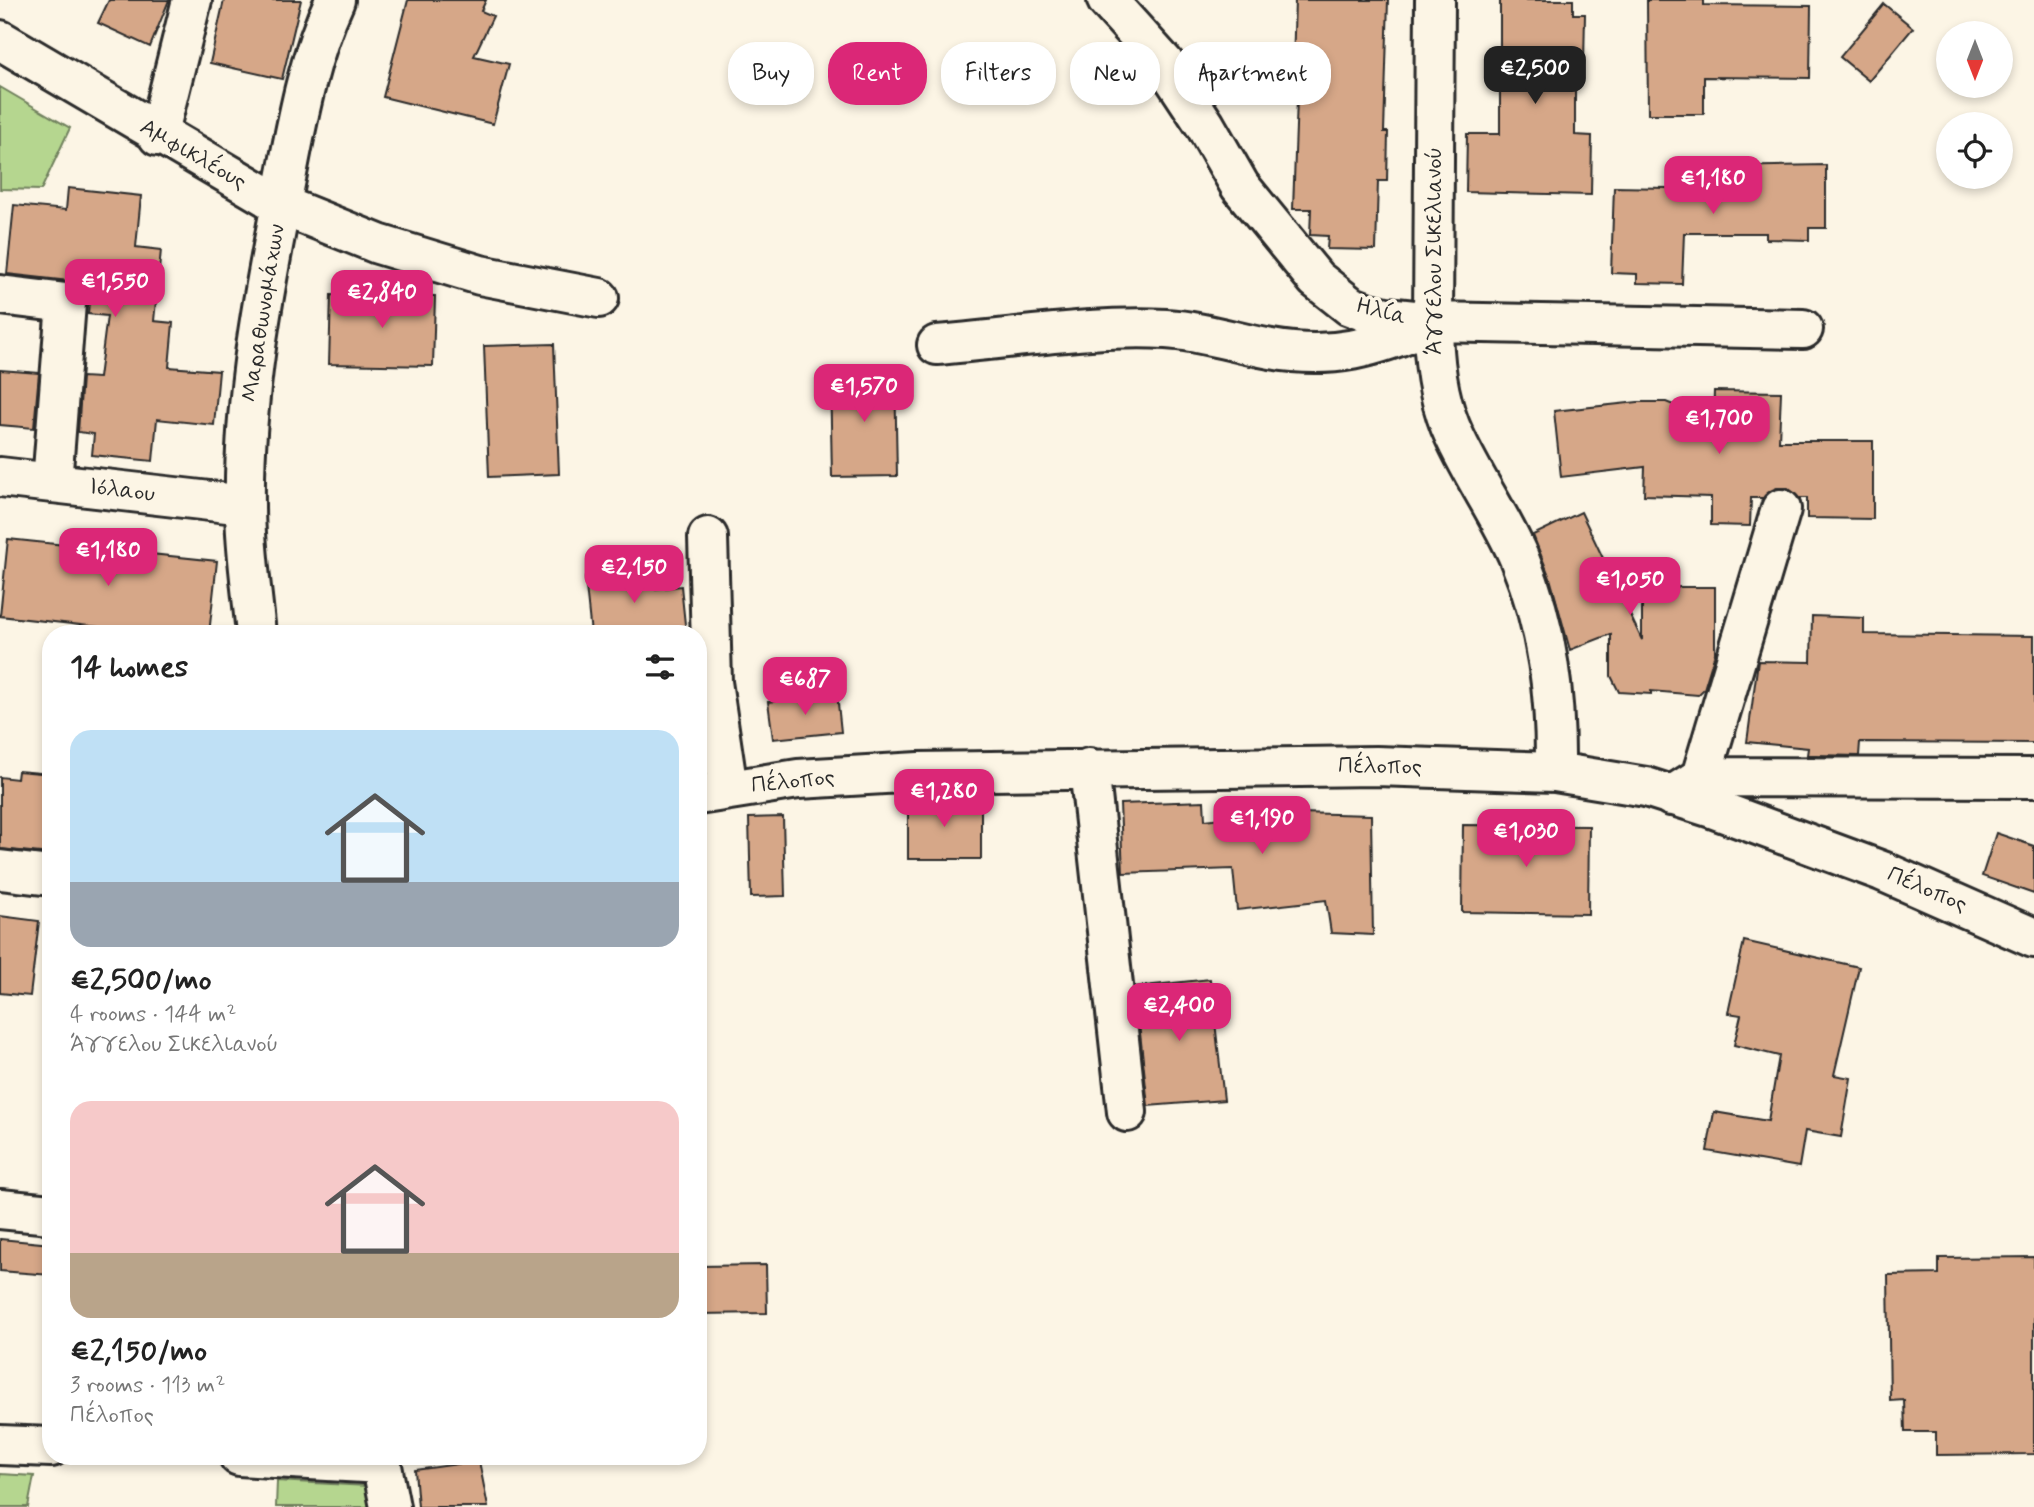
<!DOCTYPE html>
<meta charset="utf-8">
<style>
:root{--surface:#fff;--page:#f2f2f2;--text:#222;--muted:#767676;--accent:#db2777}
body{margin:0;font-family:Mynerve,sans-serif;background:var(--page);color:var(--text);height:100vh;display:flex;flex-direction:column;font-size:26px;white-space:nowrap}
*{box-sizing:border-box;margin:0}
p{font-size:23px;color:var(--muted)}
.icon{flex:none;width:38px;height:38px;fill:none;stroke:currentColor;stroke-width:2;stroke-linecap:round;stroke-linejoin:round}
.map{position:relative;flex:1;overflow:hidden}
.drawer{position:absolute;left:42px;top:625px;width:665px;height:840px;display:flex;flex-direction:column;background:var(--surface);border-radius:28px;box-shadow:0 4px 10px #0003}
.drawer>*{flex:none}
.banner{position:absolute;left:728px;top:42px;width:665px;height:63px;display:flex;gap:14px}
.needle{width:46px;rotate:180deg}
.fabs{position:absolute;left:1936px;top:21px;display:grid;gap:14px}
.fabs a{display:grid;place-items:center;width:77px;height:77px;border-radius:50%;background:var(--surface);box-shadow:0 4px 10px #0003;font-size:35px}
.price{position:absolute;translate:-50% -60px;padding:0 16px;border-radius:14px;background:var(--accent);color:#fff;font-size:23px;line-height:46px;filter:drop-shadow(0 2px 4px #0008)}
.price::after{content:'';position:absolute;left:50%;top:42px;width:21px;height:16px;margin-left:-10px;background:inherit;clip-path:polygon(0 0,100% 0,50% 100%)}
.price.on{background:#222;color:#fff}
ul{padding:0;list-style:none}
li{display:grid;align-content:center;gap:14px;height:371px;padding:0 28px}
li span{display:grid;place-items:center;height:217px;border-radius:21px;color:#555}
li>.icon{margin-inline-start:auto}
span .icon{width:126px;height:126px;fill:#fffc;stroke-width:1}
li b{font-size:30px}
h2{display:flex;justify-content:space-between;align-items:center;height:84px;padding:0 28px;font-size:30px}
.tag{padding:0 24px;border-radius:28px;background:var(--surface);box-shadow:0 4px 10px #0003;font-size:24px;line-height:63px}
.tag.on{background:var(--accent);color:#fff}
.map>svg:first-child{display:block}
.green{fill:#b5d68f;stroke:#70805d;stroke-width:2}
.building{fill:#d6a788;stroke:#2b2b2b;stroke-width:2}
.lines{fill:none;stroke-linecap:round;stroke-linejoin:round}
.minor-casing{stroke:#2b2b2b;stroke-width:44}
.major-casing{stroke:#2b2b2b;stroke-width:44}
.minor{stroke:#fcf5e5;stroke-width:38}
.major{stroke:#fcf5e5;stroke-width:38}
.labels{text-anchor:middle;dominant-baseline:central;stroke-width:7;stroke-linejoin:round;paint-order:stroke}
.street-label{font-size:23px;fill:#2b2b2b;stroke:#fcf5e5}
</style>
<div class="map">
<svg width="2034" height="1507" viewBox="0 0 2034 1507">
<rect width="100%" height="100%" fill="#fcf5e5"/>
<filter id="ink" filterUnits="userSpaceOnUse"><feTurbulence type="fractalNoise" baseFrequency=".0143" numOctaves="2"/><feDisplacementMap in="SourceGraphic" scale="14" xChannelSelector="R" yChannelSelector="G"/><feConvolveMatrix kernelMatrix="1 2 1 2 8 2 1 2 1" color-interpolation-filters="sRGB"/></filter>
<g filter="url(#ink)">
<path class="green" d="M0,87L70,128L41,190L0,189Z
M0,1474L34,1476L28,1507H0Z
M277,1481L367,1486L370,1507H276Z"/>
<path class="building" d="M109,0H169L150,47L98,23Z
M224,0H301L282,79L210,63Z
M408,0H486L481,11L493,16L474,56L509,64L493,124L383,97Z
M1295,0H1388L1384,132H1388L1387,181H1378L1376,250L1327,249L1328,236L1310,235L1311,209H1293L1297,98H1292Z
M1500,0H1573V14H1585L1584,64H1575V135L1592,136L1591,195L1466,192L1467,134H1500Z
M1647,0H1704V5L1811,6L1810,78L1704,77V114H1648Z
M1884,4L1913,28L1869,81L1840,57Z
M1826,165V228H1809V240L1766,239V233H1684L1682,284L1637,283V274L1611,273L1614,187L1723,189V167Z
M68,188L141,196L136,247L161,250L154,321L173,323L169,367L219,371L214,425L157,419L153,461L92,455L94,434L78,432L82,377L99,378L107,316L88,314L90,289L81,288L69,281L7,274L14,205L66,210Z
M331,295L435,296L433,366L329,364Z
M554,344L559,474L489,477L484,346Z
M0,370L39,373L34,428L0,425Z
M895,370L897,476L832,477L830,372Z
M1714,391L1781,392L1779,441H1873V519L1807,518V498H1799L1788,488H1777L1763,498H1751L1750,526L1711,525V497L1644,495L1645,467L1561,477L1554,411L1638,402H1666L1713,421Z
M1581,512L1642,640V587H1715V653L1704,689L1698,695L1651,691V694L1619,692L1611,676V634L1570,650L1550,578L1533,535Z
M8,539L217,561L209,634H162L0,616Z
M652,570L654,589L681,586L686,634H591L585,577Z
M1812,616L1864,618V634L2034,636V743L1860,742L1859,756L1815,755H1807L1808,748L1747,742L1758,661L1811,662Z
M837,694L841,732L773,739L768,702Z
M18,771L51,774V854L0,849V777L17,779Z
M908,799H981V859H908Z
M1204,801L1205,820L1299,809V813L1371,815L1373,935L1331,933L1326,900L1237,910L1233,869L1123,873L1120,804Z
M783,817L785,896L751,897L749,818Z
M1463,825L1589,826L1588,914L1462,912Z
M1996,833L2034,846V894L1982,876Z
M0,916L39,921L30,996L0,993Z
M1744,941L1859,967L1834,1075L1851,1078L1841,1137L1805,1131L1799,1167L1707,1151L1714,1112L1768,1121L1779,1056L1734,1045L1741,1015L1728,1013Z
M1210,979L1224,1100L1148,1106L1135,987Z
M0,1239L51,1244V1275L0,1271Z
M2034,1257V1454L1936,1455V1432H1905L1904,1400L1890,1401L1888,1275L1939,1274V1258Z
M766,1265L767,1313L698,1314V1266Z
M479,1461L488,1507H418L415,1470Z"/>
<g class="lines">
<defs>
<path id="minor" d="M1107,0L1164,63L1205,125L1240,186L1316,279L1350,306L1366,312L1386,317L1433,322L1803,329
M1435,0L1433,322C1433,357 1437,393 1450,426C1469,472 1500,513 1519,558C1548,628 1556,697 1555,772
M0,40L281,205L378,244L480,275L599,298
M158,136L192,0
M0,295L66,303L52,483
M937,345C1012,339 1092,325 1166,329C1202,331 1236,343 1271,349C1332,360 1376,348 1431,323
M0,477L245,505
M708,537L712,682L728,789
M256,634C252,591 245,549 245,506C243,398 264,290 285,184C297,122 308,58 335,0
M1089,768L1127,1112
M1701,777L1781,509
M698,795L798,779L919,772L1376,766L1555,772L1646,787L1712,808L1882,871L2034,938
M1671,796L1701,777L2034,778
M0,1209L51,1214
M0,1445L51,1447
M239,1456L382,1464"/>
<path id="major" d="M0,870L51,876
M380,1456L390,1507"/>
</defs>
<use href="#minor" class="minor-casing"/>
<use href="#major" class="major-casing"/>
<use href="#minor" class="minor"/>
<use href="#major" class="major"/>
</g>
</g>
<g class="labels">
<g class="street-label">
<text transform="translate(193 155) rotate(30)">Αμφικλέους</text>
<text transform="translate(1435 251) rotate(-90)">Άγγελου Σικελιανού</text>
<text transform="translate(1381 312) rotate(14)">Ηλία</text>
<text transform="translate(264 313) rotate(-81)">Μαραθωνομάχων</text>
<text transform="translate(122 491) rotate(7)">Ιόλαου</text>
<text transform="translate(1380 767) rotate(1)">Πέλοπος</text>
<text transform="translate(793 782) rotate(-6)">Πέλοπος</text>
<text transform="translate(1927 890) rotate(23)">Πέλοπος</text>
</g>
</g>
</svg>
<div class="fabs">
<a><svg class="needle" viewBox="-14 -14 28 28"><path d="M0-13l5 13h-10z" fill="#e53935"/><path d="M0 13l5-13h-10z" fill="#767676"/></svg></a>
<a><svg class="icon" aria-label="locate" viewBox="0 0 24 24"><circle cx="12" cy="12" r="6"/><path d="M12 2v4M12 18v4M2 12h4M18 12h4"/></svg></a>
</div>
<b class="price on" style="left:1535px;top:106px">€2,500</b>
<b class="price" style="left:1713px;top:216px">€1,180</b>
<b class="price" style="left:115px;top:319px">€1,550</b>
<b class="price" style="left:382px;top:330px">€2,840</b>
<b class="price" style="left:864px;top:424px">€1,570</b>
<b class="price" style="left:1719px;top:456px">€1,700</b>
<b class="price" style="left:108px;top:588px">€1,180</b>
<b class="price" style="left:634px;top:605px">€2,150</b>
<b class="price" style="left:1630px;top:617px">€1,050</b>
<b class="price" style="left:805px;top:717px">€687</b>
<b class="price" style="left:944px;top:829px">€1,280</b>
<b class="price" style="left:1262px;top:856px">€1,190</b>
<b class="price" style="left:1526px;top:869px">€1,030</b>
<b class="price" style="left:1179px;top:1043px">€2,400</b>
<div class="banner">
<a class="tag">Buy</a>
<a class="tag on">Rent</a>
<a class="tag">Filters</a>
<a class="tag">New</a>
<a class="tag">Apartment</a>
</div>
<section class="drawer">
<h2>14 homes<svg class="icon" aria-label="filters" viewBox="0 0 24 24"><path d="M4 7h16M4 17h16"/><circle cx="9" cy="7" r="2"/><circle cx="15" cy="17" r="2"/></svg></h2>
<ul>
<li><span style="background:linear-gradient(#bfe0f5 70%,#9aa5b1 0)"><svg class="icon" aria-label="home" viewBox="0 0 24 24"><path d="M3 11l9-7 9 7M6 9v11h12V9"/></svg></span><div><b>€2,500/mo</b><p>4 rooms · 144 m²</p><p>Άγγελου Σικελιανού</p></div></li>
<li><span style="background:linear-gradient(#f6c9c9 70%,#b9a48a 0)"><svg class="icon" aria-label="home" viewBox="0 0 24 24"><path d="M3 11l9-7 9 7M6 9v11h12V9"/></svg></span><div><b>€2,150/mo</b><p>3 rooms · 113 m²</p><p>Πέλοπος</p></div></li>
</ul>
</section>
</div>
